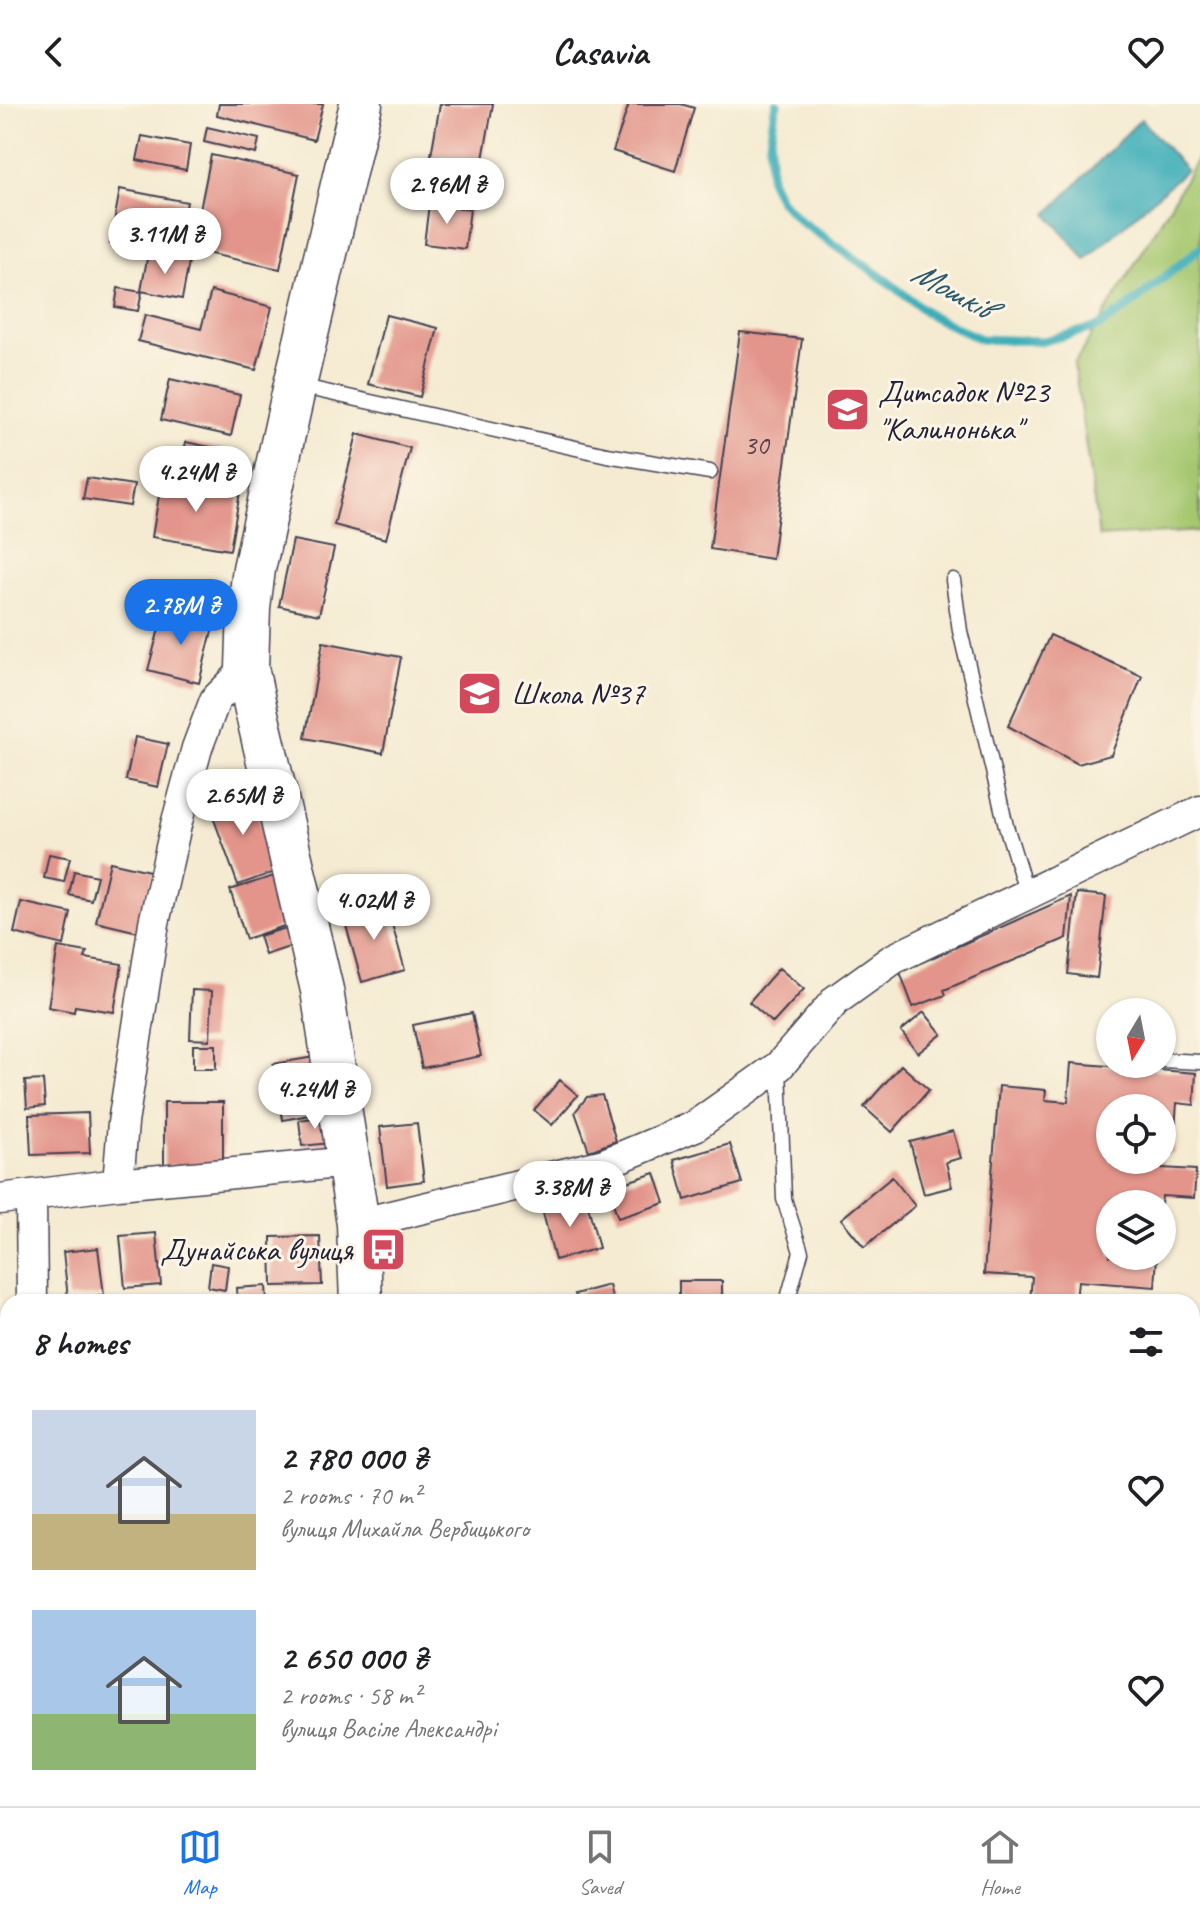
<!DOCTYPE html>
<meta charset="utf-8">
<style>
:root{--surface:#fff;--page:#f6f6f6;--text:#202124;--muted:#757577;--line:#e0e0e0;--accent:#1a73e8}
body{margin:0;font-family:Caveat,sans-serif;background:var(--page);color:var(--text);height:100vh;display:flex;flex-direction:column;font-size:30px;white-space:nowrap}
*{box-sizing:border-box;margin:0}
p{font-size:26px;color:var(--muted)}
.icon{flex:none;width:44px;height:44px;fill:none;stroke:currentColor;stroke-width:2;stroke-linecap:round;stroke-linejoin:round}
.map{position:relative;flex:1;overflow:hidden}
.details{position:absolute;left:0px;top:1190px;width:1200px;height:512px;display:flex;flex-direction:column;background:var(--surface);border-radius:24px 24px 0 0;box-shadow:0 2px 6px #0004}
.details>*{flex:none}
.needle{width:52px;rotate:190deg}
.controls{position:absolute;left:1096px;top:894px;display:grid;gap:16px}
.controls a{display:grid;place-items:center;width:80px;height:80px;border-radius:50%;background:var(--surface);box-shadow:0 2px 6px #0004;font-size:40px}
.price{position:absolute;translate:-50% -68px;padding:0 18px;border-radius:28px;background:#fff;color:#222;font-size:26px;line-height:52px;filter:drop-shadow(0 2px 4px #0008)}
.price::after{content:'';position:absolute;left:50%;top:48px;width:24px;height:18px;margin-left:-12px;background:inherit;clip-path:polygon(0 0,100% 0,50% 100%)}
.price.current{background:var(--accent);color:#fff}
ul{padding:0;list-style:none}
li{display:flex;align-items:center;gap:24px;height:200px;padding:0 32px}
li span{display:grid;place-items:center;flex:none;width:224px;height:160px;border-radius:0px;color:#555}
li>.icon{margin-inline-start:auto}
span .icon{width:96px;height:96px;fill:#fffc;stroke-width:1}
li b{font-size:34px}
h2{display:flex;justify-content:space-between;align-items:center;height:96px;padding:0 32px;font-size:34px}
header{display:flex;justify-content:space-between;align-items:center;height:104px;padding:0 32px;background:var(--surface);font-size:36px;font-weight:600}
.menu{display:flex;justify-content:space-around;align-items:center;height:112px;border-top:2px solid var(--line);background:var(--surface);font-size:22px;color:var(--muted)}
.menu a{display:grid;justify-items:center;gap:4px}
.menu .current{color:var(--accent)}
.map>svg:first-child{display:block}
.green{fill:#a6c770;stroke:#647456;stroke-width:2}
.water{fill:#3eaeb9;stroke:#30687a;stroke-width:2}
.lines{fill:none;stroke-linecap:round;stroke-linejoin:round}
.stream{stroke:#3eaeb9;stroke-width:9}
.building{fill:#e3958b}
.lane-casing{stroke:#424052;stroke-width:17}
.street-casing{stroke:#424052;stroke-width:33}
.secondary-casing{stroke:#424052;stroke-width:45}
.path{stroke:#424052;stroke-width:5;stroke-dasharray:6 6;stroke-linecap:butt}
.lane{stroke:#fff;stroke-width:14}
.street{stroke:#fff;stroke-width:30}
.secondary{stroke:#fff;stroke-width:42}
.labels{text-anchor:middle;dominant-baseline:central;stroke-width:6;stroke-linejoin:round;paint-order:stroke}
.number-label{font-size:28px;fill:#523f4f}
.poi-label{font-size:32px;fill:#22223b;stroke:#fcf5e5;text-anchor:start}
.water-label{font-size:34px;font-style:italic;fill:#2d5a6d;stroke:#fcf5e5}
</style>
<header><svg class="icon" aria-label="back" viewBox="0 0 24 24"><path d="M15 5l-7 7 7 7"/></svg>Casavia<svg class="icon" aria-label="heart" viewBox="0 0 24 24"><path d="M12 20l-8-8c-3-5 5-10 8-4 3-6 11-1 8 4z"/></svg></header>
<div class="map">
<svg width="1200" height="1702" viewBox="0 0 1200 1702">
<rect width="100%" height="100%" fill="#fcf5e5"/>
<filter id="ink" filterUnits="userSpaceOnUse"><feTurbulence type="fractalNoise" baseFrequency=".0125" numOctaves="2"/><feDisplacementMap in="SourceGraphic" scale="16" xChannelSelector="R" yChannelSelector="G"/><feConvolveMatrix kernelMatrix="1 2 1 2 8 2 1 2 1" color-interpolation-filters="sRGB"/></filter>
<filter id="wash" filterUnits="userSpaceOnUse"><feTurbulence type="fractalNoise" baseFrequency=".006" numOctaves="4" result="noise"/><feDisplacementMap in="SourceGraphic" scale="32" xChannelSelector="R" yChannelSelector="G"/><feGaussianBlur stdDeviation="1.8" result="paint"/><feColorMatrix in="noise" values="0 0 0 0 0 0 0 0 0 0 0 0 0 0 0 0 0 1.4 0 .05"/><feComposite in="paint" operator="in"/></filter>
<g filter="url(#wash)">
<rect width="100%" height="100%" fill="#f5ebd2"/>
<path class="green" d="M1200,50V427L1099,433L1074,260L1154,129Z"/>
<path class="water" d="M1141,15L1186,66L1086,156L1047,110Z"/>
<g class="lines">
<path class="stream" d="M777,0L775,4L770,38V75L780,96L800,117L883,174L930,211L980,235L1043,237L1098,223L1127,204L1200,144
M0,1225V1231"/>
</g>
<g id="blocks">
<path class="building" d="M219,0H323L314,36L217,11Z
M440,0H493L481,66L430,57Z
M629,0H681L694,4L675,67L613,47Z
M207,23L259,35L256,50L204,38Z
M142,32L190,41L186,66L137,56Z
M211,51L299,70L280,165L192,146Z
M120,85L187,98L176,153L110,140Z
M429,100L470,105L465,145L424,140Z
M148,150L189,158L182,195L141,187Z
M118,184L142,188L138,207L115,203Z
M211,187L272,203L256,266L138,237L145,211L201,225Z
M386,211L438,224L420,293L368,280Z
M740,228L802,235L772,455L710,445Z
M170,275L240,291L231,332L161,316Z
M357,330L410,344L386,435L334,421Z
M186,338L229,347L226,365L182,355Z
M87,374L134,381L130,402L83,395Z
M162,374L240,388L230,446L152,433Z
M293,436L334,444L319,511L279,502Z
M164,506L214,519L199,579L148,566Z
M1050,531L1142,572L1111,651L1078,660L1008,622Z
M323,538L401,553L383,649L305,634Z
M135,633L168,640L158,683L126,676Z
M249,685L277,767L238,781L208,699Z
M49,750L70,754L64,778L44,774Z
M110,758L154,768L138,828L96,818Z
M74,767L97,772L91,796L69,791Z
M277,771L293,819L246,835L230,786Z
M1077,789L1106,792L1097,874L1068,870Z
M1071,792L1067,834L944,886L946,891L913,903L900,868Z
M21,798L71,809L64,841L14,829Z
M386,799L405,866L362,878L343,811Z
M293,822L298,840L265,851L259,832Z
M58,843L87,848L85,854L122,860L114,908L75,902L74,908L48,903Z
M779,864L804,885L773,919L749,898Z
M192,886L212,887L210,936L190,935Z
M924,908L942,930L918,949L901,927Z
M472,909L481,952L422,964L413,921Z
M193,941H216V965H193Z
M320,952L330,1007L283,1016L273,960Z
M1071,959L1196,969L1194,1001L1177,999L1173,1050L1162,1049V1004H1110V1056H1162V1064L1196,1066L1194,1094L1162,1092L1161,1100H1110V1152H1157L1155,1183L1078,1177L1076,1198H1030L1032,1173L984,1170L999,982L1046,986L1045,996L1068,998Z
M901,961L929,986L892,1028L864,1003Z
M43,976L45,1002L27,1004L25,977Z
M560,976L578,991L552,1021L534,1006Z
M602,991L616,1037L589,1047L575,1008L587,993Z
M164,998H223V1062H164Z
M88,1009L90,1049L31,1051L29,1011Z
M327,1012L330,1039L302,1042L299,1016Z
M417,1019L424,1077L387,1082L380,1023Z
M953,1027L961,1054L946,1058L952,1083L924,1090L910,1038Z
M730,1040L742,1079L685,1096L674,1056Z
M655,1069L665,1099L618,1114L608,1084Z
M892,1073L915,1102L864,1143L841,1115Z
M586,1094L599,1144L555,1156L542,1105Z
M156,1129L161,1181L125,1184L120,1132Z
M320,1132L322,1181L272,1182L271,1133Z
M98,1144L104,1191L68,1194L63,1148Z
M211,1159L228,1162L225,1186L208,1183Z
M679,1177H722V1198H679Z
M609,1181L613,1198H577L575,1190Z
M266,1182L267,1198H237L236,1184Z
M473,1193L504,1196V1198H473Z
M1192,1440L1200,1441V1523H1192Z
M1192,1675H1200V1702H1170V1694H1192Z
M975,1694H1015L1014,1702H996L974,1699Z"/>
</g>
</g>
<g filter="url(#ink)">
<use href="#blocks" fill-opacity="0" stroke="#424052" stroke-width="2"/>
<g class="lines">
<defs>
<path id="lane" d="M299,282L607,351L710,368
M953,476L960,527L1006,722L1027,790
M1162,956L1200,958
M779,963L784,1095L801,1148L787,1198
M0,1517L8,1518
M1192,1550L1200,1551
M276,1694L332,1702
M237,1702L240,1694"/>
<path id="street" d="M118,1080L123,1019L154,819L176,721L197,644L215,596L247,564
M31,1091L32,1198
M0,1095L118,1080L350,1058
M358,1120L604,1060L695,1022L779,962L836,896L893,855L1200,707
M0,1461L8,1423"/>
<path id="secondary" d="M361,1198L358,1120L322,886L256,606L247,564L249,504L254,465L295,281L361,0
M377,1702V1694"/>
</defs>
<use href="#lane" class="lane-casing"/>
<use href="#street" class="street-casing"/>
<use href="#secondary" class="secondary-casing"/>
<path class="path" d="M30,1702L33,1694"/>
<use href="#lane" class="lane"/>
<use href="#street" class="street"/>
<use href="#secondary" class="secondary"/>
</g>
</g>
<defs>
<symbol id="school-square" viewBox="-11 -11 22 22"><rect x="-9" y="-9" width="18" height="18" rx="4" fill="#d1495b" stroke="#fcf5e5"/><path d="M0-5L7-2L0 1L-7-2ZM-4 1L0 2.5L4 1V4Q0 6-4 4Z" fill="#fff"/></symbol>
<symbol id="bus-square" viewBox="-11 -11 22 22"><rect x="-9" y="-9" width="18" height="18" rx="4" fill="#d1495b" stroke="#fcf5e5"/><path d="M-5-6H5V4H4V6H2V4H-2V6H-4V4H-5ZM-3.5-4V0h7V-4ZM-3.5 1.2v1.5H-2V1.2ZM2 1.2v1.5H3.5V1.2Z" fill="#fff"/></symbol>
</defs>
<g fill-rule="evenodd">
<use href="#school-square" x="822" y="280" width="51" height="51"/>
<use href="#school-square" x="454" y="564" width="51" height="51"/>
<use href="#bus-square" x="358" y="1120" width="51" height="51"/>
</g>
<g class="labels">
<g class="number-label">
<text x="756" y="340">30</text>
</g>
<g class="poi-label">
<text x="878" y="287">Дитсадок №23<tspan x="878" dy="37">"Калинонька"</tspan></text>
<text x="511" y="589">Школа №37</text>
<text x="353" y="1145" text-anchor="end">Дунайська вулиця</text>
</g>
<g class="water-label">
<text transform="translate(952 185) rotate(28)">Мошків</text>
</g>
</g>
</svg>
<div class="controls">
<a><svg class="needle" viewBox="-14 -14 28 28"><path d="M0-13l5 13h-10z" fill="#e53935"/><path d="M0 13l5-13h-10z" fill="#757577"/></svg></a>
<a><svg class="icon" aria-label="locate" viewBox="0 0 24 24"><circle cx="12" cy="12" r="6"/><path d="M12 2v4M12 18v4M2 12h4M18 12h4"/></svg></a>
<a><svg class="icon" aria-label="layers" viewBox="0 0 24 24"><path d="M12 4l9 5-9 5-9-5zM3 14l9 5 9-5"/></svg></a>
</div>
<b class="price" style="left:447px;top:122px">2.96M ₴</b>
<b class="price" style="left:165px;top:172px">3.11M ₴</b>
<b class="price" style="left:196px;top:410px">4.24M ₴</b>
<b class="price current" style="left:181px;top:543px">2.78M ₴</b>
<b class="price" style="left:243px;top:733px">2.65M ₴</b>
<b class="price" style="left:374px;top:838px">4.02M ₴</b>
<b class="price" style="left:315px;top:1027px">4.24M ₴</b>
<b class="price" style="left:570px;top:1125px">3.38M ₴</b>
<section class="details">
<h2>8 homes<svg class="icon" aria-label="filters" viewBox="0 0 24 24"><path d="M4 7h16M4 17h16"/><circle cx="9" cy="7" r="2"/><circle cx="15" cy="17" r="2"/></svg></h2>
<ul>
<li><span style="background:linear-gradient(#c9d6e8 65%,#c2b280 0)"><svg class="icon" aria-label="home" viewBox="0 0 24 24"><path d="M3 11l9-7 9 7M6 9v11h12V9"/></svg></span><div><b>2 780 000 ₴</b><p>2 rooms · 70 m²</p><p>вулиця Михайла Вербицького</p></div><svg class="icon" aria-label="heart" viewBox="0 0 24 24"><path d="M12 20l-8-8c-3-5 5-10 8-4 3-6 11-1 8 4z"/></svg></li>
<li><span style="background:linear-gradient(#a9c7e8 65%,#8fb573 0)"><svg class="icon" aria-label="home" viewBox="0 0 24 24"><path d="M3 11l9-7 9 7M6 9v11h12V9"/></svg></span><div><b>2 650 000 ₴</b><p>2 rooms · 58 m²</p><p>вулиця Васіле Александрі</p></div><svg class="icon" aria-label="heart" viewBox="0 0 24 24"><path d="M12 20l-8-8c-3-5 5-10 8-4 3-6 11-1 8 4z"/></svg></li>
</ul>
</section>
</div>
<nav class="menu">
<a class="current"><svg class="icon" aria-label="map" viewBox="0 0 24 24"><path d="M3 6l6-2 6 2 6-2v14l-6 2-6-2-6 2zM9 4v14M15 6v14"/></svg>Map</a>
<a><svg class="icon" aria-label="saved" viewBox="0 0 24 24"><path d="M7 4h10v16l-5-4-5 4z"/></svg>Saved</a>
<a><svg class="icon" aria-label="home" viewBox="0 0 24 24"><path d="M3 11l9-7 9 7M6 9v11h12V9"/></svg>Home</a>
</nav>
